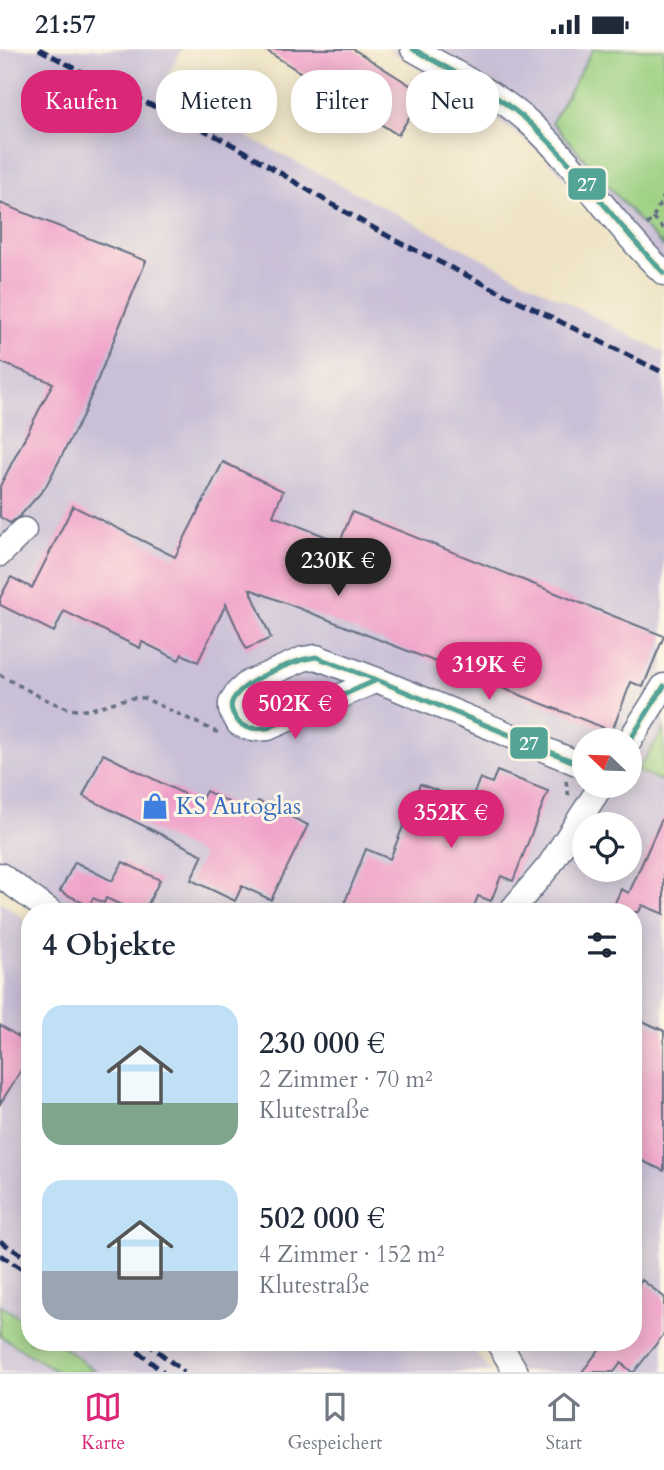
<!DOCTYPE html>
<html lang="de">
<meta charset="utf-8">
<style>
:root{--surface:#fff;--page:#f2f2f3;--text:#1f2937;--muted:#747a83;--line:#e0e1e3;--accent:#db2777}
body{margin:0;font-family:Cardo,serif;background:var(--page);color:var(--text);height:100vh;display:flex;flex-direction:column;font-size:26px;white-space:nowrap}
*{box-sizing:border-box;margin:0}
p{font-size:23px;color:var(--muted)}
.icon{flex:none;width:38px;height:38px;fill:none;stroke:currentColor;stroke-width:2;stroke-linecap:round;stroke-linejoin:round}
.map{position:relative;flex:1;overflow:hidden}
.details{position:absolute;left:21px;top:854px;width:621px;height:448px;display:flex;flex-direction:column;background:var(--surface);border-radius:28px;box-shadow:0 4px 18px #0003}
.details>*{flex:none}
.guide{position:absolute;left:21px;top:21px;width:623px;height:63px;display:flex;gap:14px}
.needle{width:46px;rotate:293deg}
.fabs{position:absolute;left:572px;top:679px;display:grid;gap:14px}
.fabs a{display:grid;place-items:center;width:70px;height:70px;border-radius:50%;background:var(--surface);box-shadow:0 4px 18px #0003;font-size:35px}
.price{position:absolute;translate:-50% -60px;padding:0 16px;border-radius:24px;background:var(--accent);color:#fff;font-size:23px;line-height:46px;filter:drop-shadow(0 2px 4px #0008)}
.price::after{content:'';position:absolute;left:50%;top:42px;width:21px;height:16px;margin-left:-10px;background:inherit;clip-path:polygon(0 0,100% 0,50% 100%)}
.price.current{background:#222;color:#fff}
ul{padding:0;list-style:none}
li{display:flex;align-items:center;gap:21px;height:175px;padding:0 21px}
li span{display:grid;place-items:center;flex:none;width:196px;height:140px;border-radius:21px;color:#555}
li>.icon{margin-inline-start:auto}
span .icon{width:84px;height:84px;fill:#fffc;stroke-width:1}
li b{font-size:30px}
h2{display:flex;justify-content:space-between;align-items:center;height:84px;padding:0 21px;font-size:30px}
.pill{padding:0 24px;border-radius:28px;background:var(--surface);box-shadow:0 4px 18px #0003;font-size:24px;line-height:63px}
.pill.current{background:var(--accent);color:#fff}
.status{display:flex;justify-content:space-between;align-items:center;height:49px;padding:0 35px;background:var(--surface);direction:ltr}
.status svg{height:19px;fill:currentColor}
.dock{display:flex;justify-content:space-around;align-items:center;height:98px;border-top:2px solid var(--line);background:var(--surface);font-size:19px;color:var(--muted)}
.dock a{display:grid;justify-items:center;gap:4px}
.dock .current{color:var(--accent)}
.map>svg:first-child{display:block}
.industrial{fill:#c9bfd7;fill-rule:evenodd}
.green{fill:#9acf80;stroke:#5a7f6f;stroke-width:2}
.building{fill:#ef9ec8}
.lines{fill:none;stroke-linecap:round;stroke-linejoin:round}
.minor-casing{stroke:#656e82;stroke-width:27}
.path{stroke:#656e82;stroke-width:3.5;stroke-dasharray:5 5;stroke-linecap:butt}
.minor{stroke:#fff;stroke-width:24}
.rail{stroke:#1b2f5e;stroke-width:5;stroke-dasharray:10 5;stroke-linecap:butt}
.bus-1-casing{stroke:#fcf5e5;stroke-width:10}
.bus-1{stroke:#53a397;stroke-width:5}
.labels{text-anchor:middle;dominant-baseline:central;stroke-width:6;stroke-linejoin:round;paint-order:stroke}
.shop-label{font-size:24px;fill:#366cbe;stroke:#fcf5e5;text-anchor:start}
.line-badge{stroke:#fcf5e5;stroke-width:2.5}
.badge-label{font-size:19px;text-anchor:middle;font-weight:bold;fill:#fff}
</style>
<div class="status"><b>21:57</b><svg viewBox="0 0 49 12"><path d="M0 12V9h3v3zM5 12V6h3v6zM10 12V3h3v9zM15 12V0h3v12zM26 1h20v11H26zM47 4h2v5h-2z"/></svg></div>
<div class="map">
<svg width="664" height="1323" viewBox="0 0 664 1323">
<rect width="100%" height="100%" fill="#fcf5e5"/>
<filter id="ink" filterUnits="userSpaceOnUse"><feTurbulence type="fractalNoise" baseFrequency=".0143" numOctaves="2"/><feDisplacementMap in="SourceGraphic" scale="14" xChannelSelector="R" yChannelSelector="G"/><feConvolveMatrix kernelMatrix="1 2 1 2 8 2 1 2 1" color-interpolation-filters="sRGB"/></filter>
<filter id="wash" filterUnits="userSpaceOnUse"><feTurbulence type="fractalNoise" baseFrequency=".00686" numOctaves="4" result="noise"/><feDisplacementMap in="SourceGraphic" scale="28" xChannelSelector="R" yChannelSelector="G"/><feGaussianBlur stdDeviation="1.57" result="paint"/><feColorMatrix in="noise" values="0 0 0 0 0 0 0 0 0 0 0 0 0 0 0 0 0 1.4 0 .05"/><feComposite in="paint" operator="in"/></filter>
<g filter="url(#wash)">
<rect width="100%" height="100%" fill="#eee3c4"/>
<path class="industrial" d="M0,0H182L159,42L663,303L664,302V680L637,722L664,733V1323H517L498,1293H634V863H53L0,826ZM584,691H630V737H584ZM584,775H630V821H584Z
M389,0H593L552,73L648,182L664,198V237L615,187L542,104L500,73Z
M0,852L30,875V1293H467L491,1323H0Z"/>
<path class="green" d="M593,0H664V198L648,182L552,73Z
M664,680V733L637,722Z
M0,1256L30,1275V1293H57L96,1323H58L0,1287Z"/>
<g id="blocks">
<path class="building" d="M264,0H353L424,45L398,86Z
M0,154L146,212L84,364L45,439L20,467L10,474L0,468V437L53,334L0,313Z
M223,413L283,442L273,467L340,493L352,463L664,587L643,638L631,633L612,682L250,540L271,589L246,600L226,555L198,613L182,605L179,611L142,593L140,599L64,562L54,583L0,556V549L11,528L32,539L73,457L175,508Z
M103,705L200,753L206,742L252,765L258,752L308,776L271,851L242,837L235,852L191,831L203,806L83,747Z
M497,722L548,742L513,832L501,827L491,852L478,847L472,863H341L366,800L390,810L420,735L470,754L480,729L492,734Z
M664,765V865L642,856L639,863H611L621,840L629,844Z
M75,813L112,832L123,813L160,831L144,863H137L106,849L104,854L93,849L89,857L60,842Z
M634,968L664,982V1122L634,1108Z
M0,976L30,995V1007L0,1055Z
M642,1231L664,1248V1285L634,1323H632L621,1314L614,1323H582L605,1293H634V1242Z"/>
</g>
</g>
<g filter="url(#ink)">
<use href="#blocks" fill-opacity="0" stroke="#656e82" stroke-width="2"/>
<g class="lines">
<defs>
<path id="minor" d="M413,0C453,23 497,44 531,75C580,120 616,179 664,224
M0,505L24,481
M377,631L268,679L252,680L239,675L231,661V654L238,643L248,634L303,610L316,608L377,631L584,717
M630,691L664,637
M0,826L51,863
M510,863L549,817L601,737
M498,1293L516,1323"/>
</defs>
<use href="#minor" class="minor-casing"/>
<path class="path" d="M653,169L664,180
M647,176L653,169L664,147
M0,626C20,636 65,665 85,661C106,658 123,647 144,649L221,685
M630,722L638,709
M566,732L569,749"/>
<use href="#minor" class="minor"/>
<path class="rail" d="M39,0L82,23L214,86L244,102L333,156L395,191L664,324
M0,1192L30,1211
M0,1206L30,1225
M126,1293L163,1323
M146,1293L184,1323"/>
<defs>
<path id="bus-1" d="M413,0C453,23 497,44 531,75C580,120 617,177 664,224
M316,608L377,631L268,679C254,680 242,681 235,668C232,663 230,658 232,653C240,632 295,611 316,608Z
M377,631L584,717
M630,691L664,637"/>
</defs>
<use href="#bus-1" class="bus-1-casing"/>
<use href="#bus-1" class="bus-1"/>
</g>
</g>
<defs>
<symbol id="shop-bare" viewBox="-9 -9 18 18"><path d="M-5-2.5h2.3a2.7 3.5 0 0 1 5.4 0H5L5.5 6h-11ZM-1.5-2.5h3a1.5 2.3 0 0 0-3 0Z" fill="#3f7fe0" stroke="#fcf5e5" stroke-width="2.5" paint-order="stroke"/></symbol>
</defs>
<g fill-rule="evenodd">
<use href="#shop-bare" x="136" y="738" width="38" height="38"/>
</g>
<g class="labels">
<g class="shop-label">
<text x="176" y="757">KS Autoglas</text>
</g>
</g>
<g class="line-badge">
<rect x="567" y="118" width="40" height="34" rx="7" fill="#53a397"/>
<rect x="509" y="677" width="40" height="34" rx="7" fill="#53a397"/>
</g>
<g class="badge-label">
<text x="587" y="142">27</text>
<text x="529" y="701">27</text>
</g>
</svg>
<div class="fabs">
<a><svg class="needle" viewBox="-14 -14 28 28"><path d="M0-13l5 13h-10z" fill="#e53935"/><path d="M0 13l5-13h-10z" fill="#747a83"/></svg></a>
<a><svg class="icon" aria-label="locate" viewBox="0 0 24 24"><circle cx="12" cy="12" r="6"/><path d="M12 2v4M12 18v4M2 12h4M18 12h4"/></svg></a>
</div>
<b class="price current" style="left:338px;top:549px">230K €</b>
<b class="price" style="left:489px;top:653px">319K €</b>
<b class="price" style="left:295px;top:692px">502K €</b>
<b class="price" style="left:451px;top:801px">352K €</b>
<div class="guide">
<a class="pill current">Kaufen</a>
<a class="pill">Mieten</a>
<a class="pill">Filter</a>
<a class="pill">Neu</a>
</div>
<section class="details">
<h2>4 Objekte<svg class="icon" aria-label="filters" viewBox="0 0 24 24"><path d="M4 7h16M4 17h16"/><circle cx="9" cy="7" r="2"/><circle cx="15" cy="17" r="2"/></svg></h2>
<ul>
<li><span style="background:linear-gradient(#bfe0f5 70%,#7fa58c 0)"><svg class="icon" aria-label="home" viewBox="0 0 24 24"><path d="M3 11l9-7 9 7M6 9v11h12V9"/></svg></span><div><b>230 000 €</b><p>2 Zimmer · 70 m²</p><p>Klutestraße</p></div></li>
<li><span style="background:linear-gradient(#bfe0f5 65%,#9aa5b1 0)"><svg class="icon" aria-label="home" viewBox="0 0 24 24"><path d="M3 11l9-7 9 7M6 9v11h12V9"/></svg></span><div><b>502 000 €</b><p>4 Zimmer · 152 m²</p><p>Klutestraße</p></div></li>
</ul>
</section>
</div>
<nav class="dock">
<a class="current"><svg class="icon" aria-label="map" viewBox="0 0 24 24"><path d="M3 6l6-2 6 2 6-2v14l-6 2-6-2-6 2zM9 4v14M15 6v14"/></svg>Karte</a>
<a><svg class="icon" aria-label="saved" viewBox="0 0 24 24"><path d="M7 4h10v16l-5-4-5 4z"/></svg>Gespeichert</a>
<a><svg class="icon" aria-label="home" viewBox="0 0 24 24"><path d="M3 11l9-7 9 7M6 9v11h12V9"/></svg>Start</a>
</nav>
